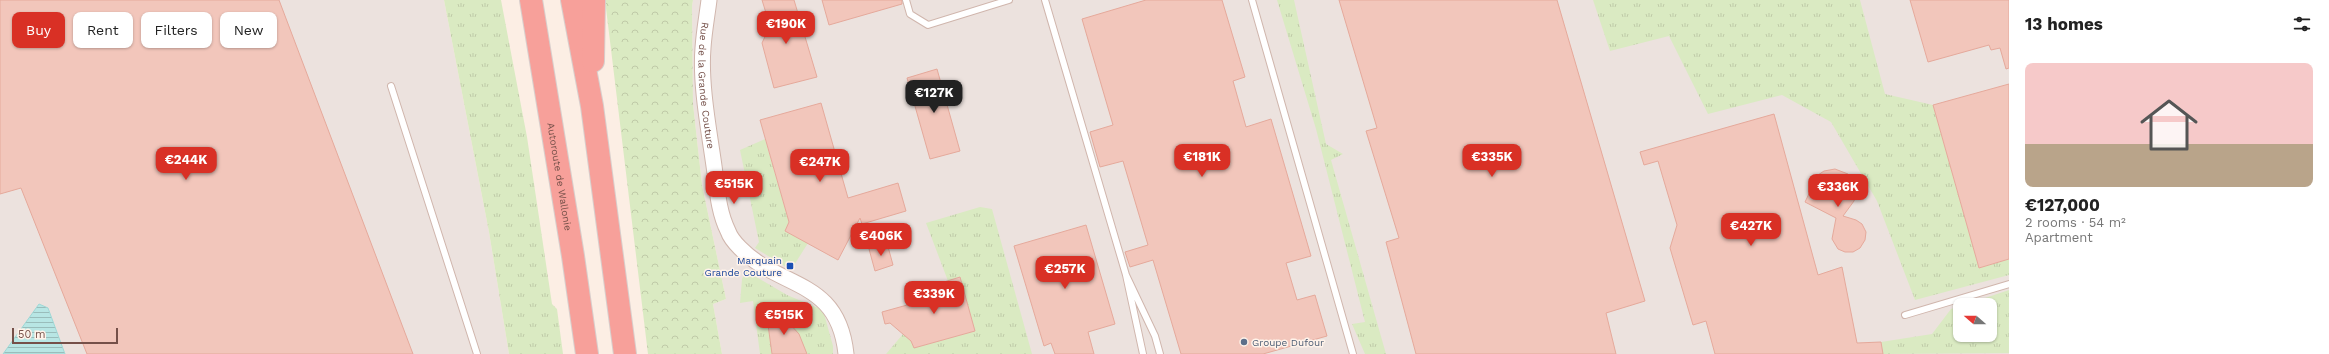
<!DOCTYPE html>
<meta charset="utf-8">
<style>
:root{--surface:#fff;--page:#f2f2f2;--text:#222;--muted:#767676;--line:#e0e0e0;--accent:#d93025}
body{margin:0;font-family:"Work Sans",sans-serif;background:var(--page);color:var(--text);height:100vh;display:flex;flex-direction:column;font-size:15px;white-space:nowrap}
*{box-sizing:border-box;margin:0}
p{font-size:13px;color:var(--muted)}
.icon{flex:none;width:22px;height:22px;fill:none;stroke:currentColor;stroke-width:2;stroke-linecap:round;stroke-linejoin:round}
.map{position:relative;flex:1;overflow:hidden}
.details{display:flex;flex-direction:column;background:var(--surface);width:320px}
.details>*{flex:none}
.guide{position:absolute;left:12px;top:12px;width:380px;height:36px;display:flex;gap:8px}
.needle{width:26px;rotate:290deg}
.buttons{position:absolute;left:1953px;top:298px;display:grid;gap:8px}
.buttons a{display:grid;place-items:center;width:44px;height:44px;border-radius:8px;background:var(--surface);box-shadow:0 1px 3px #0004;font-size:20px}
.scale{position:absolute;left:12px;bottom:10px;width:106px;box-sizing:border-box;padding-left:4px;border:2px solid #755049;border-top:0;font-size:11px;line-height:14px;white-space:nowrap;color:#755049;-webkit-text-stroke:3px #fff3ea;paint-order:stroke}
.price{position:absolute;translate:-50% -34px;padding:0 9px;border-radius:8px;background:var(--accent);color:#fff;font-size:13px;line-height:26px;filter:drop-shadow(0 1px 2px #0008)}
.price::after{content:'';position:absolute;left:50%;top:24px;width:12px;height:9px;margin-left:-6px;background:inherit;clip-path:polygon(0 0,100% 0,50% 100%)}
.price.active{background:#222;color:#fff}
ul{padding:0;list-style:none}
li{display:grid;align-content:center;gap:8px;height:212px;padding:0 16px}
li+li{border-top:1px solid var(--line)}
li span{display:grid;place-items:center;height:124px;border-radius:8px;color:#555}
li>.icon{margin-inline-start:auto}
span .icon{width:72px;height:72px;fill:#fffc;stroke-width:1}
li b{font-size:17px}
h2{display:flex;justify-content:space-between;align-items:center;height:48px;padding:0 16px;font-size:17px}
.pill{padding:0 14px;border-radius:8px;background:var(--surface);box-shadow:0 1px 3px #0004;font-size:14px;line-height:36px}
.pill.active{background:var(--accent);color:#fff}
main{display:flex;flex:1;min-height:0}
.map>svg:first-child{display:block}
.industrial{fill:#ece2de;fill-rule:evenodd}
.grass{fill:url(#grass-tufts)}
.forest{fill:url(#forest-crowns)}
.water{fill:url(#water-rules);stroke:#9ed8d6}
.building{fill:#f2c6bb;stroke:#e5a99b}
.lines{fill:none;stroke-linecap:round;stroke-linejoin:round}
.service-casing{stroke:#d0b6ad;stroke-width:8}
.tertiary-casing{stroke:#d0b6ad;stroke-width:17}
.motorway-casing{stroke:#d8cecc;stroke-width:24}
.service{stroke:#fff;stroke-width:6}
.tertiary{stroke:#fff;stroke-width:15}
.motorway{stroke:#f7a09a;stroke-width:22}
.transit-dot{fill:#1a4fb4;stroke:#fff3ea;stroke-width:1.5}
.service-dot{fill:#5c6f8a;stroke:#fff3ea;stroke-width:1.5}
.labels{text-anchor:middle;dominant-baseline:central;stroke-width:3;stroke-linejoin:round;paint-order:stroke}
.street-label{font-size:10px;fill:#755049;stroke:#fff3ea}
.transit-label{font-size:10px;fill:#164399;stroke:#fff3ea;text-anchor:end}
.service-label{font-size:10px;fill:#4e5e75;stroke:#fff3ea;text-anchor:start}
</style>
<main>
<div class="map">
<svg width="2009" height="354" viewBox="0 0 2009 354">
<defs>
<pattern id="grass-tufts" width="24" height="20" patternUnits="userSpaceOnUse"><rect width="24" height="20" fill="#daeac2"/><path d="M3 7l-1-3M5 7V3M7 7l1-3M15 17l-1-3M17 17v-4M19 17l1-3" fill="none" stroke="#bfcaa8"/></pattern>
<pattern id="forest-crowns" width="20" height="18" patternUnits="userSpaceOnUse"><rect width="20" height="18" fill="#daeac2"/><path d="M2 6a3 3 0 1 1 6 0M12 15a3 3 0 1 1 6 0" fill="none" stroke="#bfcaa8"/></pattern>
<pattern id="water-rules" width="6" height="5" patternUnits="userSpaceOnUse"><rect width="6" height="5" fill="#b8e6e4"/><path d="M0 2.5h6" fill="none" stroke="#9abdbb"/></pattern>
</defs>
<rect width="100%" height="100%" fill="#fceee4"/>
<path class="industrial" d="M0,0H444L489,232L509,354H0Z
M693,0H2009V354H722L713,304L726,299L702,185L693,104L692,6ZM1960,305H1990V335H1960Z"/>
<path class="grass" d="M444,0H501L527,137L552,304L557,309L563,354H509L489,232Z
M1277,0H1294L1326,144L1343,154L1331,160L1386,354H1365L1352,324L1365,322L1316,129Z
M1593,0H1860L1885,94L1933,105L1979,268L2009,259V275L1915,300L1877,201L1831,122L1782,95L1708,114L1669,36L1610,51Z
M765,139L789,222L785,231L808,243L791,270L755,248L759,242L740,150Z
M980,207L992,209L1032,354H886L903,334L911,341L914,348L975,331L960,277L948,281L926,223Z
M746,271L787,295L823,310L833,346V354H760L753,301L740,303L742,279Z
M2009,290V353L1883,354L1881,342L1932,334L1951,309L1960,306V335H1990V305H1964Z"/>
<path class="forest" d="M605,0H693L692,6L693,104L702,185L726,299L713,304L722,354H648Z"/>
<path class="water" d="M39,304L48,308L65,354H3Z"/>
<path class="building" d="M0,0H279L413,354H87L21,188L0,194Z
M762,0H794L817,77L774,88L762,43L770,26Z
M822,0H902V4L829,25Z
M1146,0H1222L1245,77L1233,81L1246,127L1271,119L1311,256L1286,263L1297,300L1315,295L1327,336L1263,354H1181L1153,260L1130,267L1125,252L1148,245L1123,161L1100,167L1090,132L1113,125L1082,19Z
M1339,0H1557L1645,301L1606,313L1616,354H1416L1386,242L1399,238L1366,131L1377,128Z
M1910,0H2009V68L2006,69L2000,48L1991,50L1989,45L1928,62Z
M937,69L960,151L930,159L907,78Z
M2009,84V259L1979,268L1933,105Z
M821,103L848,198L898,183L906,211L862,224L860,218L838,260L785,231L789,222L760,120Z
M1774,114L1818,275L1842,267L1857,343L1881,342L1883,354H1715L1706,321L1693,325L1670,248L1677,225L1658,161L1644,165L1640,152Z
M1835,169L1848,174L1853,180L1856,190L1854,201L1843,216L1856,220L1862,224L1866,232L1865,240L1860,248L1853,252H1845L1838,249L1832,239L1836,218L1805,202L1818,175L1824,171Z
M1086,225L1115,324L1088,332L1094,354H1055L1051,343L1044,346L1014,246Z
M887,243L893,265L875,271L869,249Z
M960,277L975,331L914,348L911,341L890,323L885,324L882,312L918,302L915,291Z
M766,310L778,315L789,323L799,334L807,354H772Z"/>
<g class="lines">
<defs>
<path id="service" d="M906,0L910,14L928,25L1009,0
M1045,0L1126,275
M1252,0L1353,354
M391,86L477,354
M1905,315L2009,284
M1143,354L1126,275L1155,336L1160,354"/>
<g id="tertiary">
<path id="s1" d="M709,0C707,16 704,32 703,48C700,84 709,130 714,166C717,187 718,211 728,231C730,237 736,244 740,248C781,290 838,278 846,354"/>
</g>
<g id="motorway">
<path id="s2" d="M531,0L573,256L587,354"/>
<path d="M572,0L592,106L625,354"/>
<path d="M593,61L594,0"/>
</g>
</defs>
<use href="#service" class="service-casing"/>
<use href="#tertiary" class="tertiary-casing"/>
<use href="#motorway" class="motorway-casing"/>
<use href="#service" class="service"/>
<use href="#tertiary" class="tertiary"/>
<use href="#motorway" class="motorway"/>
</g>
<rect class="transit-dot" x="786" y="262" width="8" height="8" rx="2"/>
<circle class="service-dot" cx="1244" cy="342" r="4"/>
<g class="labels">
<g class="street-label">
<text stroke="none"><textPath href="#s1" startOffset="86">Rue de la Grande Couture</textPath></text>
<text stroke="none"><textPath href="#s2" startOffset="179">Autoroute de Wallonie</textPath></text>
</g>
<g class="transit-label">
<text x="782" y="260">Marquain<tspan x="782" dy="12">Grande Couture</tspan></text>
</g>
<g class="service-label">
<text x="1252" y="342">Groupe Dufour</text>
</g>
</g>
</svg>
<div class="buttons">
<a><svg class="needle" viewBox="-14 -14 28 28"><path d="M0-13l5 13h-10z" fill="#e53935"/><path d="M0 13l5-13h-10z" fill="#767676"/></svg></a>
</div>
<div class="scale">50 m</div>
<b class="price" style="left:786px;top:45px">€190K</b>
<b class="price active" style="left:934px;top:114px">€127K</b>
<b class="price" style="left:1202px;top:178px">€181K</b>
<b class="price" style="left:1492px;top:178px">€335K</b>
<b class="price" style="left:186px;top:181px">€244K</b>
<b class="price" style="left:820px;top:183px">€247K</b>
<b class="price" style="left:734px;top:205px">€515K</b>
<b class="price" style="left:1838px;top:208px">€336K</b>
<b class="price" style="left:1751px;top:247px">€427K</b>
<b class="price" style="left:881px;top:257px">€406K</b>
<b class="price" style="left:1065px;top:290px">€257K</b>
<b class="price" style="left:934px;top:315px">€339K</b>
<b class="price" style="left:784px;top:336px">€515K</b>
<div class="guide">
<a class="pill active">Buy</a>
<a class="pill">Rent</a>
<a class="pill">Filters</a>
<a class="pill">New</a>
</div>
</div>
<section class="details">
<h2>13 homes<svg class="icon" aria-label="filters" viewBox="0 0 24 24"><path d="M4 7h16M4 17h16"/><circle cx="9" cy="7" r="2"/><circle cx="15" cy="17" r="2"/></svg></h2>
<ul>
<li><span style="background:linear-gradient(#f6c9c9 65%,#b9a48a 0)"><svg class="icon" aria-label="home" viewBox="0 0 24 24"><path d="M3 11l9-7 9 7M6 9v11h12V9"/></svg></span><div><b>€127,000</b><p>2 rooms · 54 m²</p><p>Apartment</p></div></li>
</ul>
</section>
</main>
